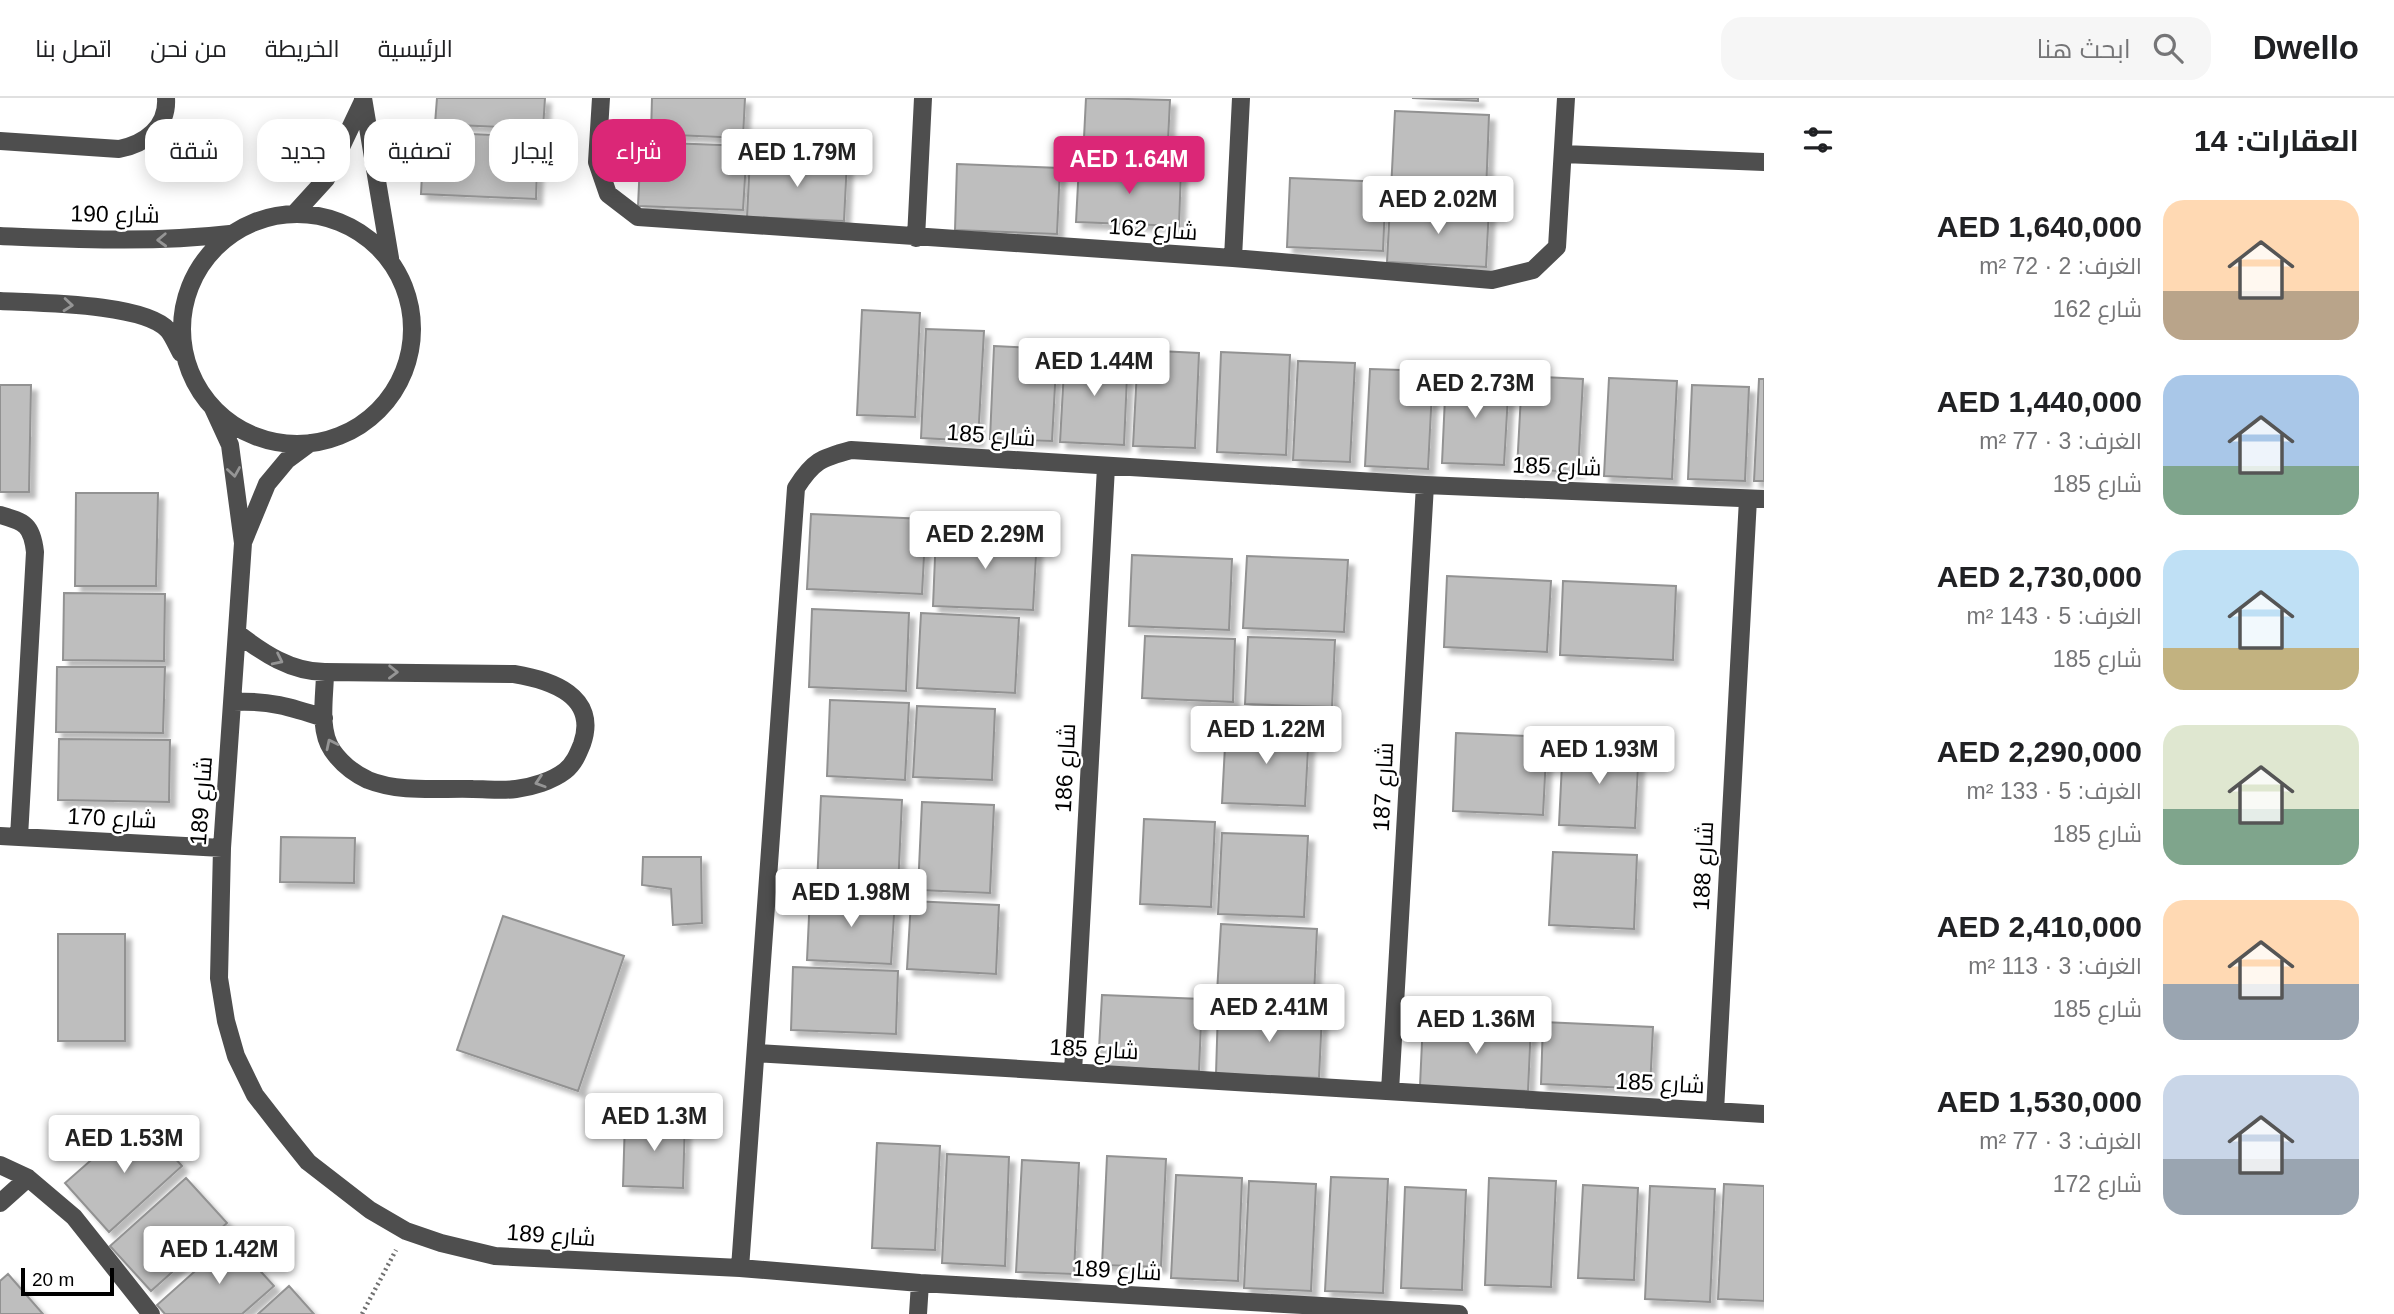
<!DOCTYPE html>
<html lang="ar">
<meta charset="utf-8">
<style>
:root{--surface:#fff;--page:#f6f6f6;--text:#202124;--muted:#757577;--line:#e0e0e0;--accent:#db2777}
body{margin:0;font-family:Helvetica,Cairo,sans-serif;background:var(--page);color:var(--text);direction:rtl;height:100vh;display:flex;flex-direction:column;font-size:26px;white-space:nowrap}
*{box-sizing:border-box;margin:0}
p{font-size:23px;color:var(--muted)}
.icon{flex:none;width:38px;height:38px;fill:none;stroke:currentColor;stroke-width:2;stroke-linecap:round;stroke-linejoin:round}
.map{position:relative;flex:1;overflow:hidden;direction:ltr}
.side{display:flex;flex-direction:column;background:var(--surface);width:630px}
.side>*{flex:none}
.hud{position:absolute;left:21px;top:21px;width:665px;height:63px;direction:rtl;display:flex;gap:14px}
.scale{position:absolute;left:21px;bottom:18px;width:93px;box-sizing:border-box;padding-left:7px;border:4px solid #000;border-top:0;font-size:19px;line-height:24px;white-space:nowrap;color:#000;-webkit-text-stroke:5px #fff;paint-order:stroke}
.price{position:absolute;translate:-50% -60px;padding:0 16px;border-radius:7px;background:#fff;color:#222;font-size:23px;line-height:46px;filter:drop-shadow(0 2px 4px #0008)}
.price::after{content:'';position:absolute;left:50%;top:42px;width:21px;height:16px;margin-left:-10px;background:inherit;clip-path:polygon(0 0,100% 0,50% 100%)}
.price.on{background:var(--accent);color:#fff}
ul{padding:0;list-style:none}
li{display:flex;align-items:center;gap:21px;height:175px;padding:0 35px}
li span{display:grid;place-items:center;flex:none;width:196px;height:140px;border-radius:21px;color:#555}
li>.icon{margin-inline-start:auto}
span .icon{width:84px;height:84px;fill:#fffc;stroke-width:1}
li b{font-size:30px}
h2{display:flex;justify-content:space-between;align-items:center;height:84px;padding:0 35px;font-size:30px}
.chip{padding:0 24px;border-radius:21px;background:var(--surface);box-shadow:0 4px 18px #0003;font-size:24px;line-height:63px}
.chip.on{background:var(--accent);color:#fff}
header{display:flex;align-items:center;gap:42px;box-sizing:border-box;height:98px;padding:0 35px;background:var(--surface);border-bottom:2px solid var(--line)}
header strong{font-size:33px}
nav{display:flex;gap:38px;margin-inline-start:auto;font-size:24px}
.search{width:490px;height:63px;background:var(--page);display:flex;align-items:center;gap:18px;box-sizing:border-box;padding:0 24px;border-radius:21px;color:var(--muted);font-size:26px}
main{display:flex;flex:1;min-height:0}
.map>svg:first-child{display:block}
.building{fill:#bebebe;stroke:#929292;stroke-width:2;filter:url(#shadow)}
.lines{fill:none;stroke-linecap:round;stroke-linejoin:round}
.path{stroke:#707070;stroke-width:4.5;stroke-dasharray:2 3.5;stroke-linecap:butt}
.minor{stroke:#4e4e4e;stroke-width:18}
.oneway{stroke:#959595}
.labels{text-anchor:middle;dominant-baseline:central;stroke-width:5;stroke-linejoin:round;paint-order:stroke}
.street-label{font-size:23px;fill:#000;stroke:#fff}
</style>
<header>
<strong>Dwello</strong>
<div class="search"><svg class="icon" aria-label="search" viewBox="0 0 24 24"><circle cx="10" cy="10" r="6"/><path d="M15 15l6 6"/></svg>ابحث هنا</div>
<nav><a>الرئيسية</a><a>الخريطة</a><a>من نحن</a><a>اتصل بنا</a></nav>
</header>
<main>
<section class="side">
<h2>العقارات: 14<svg class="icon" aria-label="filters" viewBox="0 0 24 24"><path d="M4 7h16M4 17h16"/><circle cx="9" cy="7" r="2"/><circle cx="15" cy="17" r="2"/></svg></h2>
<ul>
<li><span style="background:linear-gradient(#ffd9b3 65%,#b9a48a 0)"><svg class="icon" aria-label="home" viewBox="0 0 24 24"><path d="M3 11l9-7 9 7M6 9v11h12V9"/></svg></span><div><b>AED 1,640,000</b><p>الغرف: 2 · 72 m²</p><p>شارع 162</p></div></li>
<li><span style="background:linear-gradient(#a9c7e8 65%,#7fa58c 0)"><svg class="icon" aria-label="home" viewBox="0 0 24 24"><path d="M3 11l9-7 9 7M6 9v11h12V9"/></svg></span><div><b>AED 1,440,000</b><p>الغرف: 3 · 77 m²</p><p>شارع 185</p></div></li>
<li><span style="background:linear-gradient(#bfe0f5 70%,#c2b280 0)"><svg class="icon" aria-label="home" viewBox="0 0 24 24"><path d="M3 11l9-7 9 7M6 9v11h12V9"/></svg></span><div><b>AED 2,730,000</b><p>الغرف: 5 · 143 m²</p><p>شارع 185</p></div></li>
<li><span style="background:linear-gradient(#dfe7d0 60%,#7fa58c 0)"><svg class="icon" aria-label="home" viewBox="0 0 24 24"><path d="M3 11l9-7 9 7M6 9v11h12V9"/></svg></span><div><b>AED 2,290,000</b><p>الغرف: 5 · 133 m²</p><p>شارع 185</p></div></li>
<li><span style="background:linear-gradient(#ffd9b3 60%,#9aa5b1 0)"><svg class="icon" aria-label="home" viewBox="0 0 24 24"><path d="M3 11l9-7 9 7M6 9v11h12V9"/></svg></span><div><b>AED 2,410,000</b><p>الغرف: 3 · 113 m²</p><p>شارع 185</p></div></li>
<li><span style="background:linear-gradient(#c9d6e8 60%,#9aa5b1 0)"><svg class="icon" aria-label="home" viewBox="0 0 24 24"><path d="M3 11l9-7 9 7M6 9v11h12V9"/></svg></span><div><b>AED 1,530,000</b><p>الغرف: 3 · 77 m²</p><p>شارع 172</p></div></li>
</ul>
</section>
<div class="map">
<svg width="1764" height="1216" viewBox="0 0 1764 1216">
<defs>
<filter id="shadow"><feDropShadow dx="6" dy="6" stdDeviation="2" flood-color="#0004"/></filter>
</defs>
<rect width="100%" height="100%" fill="#fff"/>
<path class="building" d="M437,0H545L543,31L435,26Z
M652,0H745L743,40L651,36Z
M1086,0L1170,2L1167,64L1083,60Z
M1412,0H1478V3Z
M1395,13L1489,17L1486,96L1391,92Z
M424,34L538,39L536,101L421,96Z
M641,44L747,48L743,112L638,108Z
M750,59L847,63L844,123L747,119Z
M957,66L1060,70L1057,136L955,132Z
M1079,67L1181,72L1179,128L1076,124Z
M1290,80L1386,84L1383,153L1287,149Z
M1390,107L1489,110L1486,169L1387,164Z
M862,212L920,215L915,319L857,317Z
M926,231L984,233L978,343L921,340Z
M994,248L1057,251L1052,343L990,341Z
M1138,252L1199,255L1195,350L1133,348Z
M1065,253L1128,256L1124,347L1060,344Z
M1221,254L1290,257L1286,357L1217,354Z
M1298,263L1355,265L1350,364L1293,362Z
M1370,271L1433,273L1428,371L1365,368Z
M1446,277L1509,280L1504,367L1442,365Z
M1522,278L1583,281L1578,374L1517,371Z
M1609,280L1677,283L1672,381L1604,378Z
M1759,281H1764V383H1754Z
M0,287H31L29,394H0Z
M1692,287L1749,289L1745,383L1688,381Z
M76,395H158L156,488H75Z
M811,416L926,421L922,496L807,491Z
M936,434L1037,439L1033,512L933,508Z
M1132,457L1232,461L1229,532L1129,528Z
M1247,458L1348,462L1344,534L1243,530Z
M1447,478L1551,483L1547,554L1444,549Z
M1563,483L1676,488L1673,562L1560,557Z
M64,495L165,496L164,563L63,562Z
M812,511L909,515L906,593L809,589Z
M921,515L1019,520L1015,595L917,590Z
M1145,538L1235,541L1233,604L1142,600Z
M1248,539L1335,542L1332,609L1245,606Z
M57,569H165L163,635L56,634Z
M830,602L909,605L905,682L827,678Z
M917,608L995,611L992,682L913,679Z
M1226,629L1309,632L1305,708L1222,705Z
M1456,635L1547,639L1543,717L1453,713Z
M59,641L170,642L169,704L58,702Z
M1563,645L1639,648L1635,730L1559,727Z
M821,698L902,702L898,790L817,787Z
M922,704L994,707L990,795L918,792Z
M1144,721L1215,724L1211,809L1140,806Z
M1222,735L1308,738L1304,819L1218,816Z
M281,739L355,740L354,785L280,784Z
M1553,754L1637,757L1634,831L1549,827Z
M643,759H701L702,825L673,827L671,791L642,787Z
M810,797L895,801L891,866L807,862Z
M911,803L999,807L996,876L907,871Z
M503,818L624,858L578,993L457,952Z
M1221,826L1317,831L1314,899L1217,895Z
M58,836H125V943H58Z
M793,869L898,873L896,936L791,932Z
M1102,897L1202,901L1199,973L1098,969Z
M1218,911L1322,916L1319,980L1216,976Z
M1423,922L1531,927L1528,993L1420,988Z
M1543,924L1653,929L1650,991L1541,986Z
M139,1020L182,1068L109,1134L65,1085Z
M625,1021L685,1022L683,1090L623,1088Z
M877,1045L940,1048L935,1152L872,1150Z
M947,1056L1009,1059L1005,1168L942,1165Z
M1107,1058L1166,1061L1161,1169L1102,1167Z
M1022,1062L1079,1065L1074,1176L1016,1174Z
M1176,1077L1242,1080L1238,1183L1171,1180Z
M1331,1079L1388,1081L1383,1195L1325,1193Z
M186,1080L227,1125L151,1193L110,1148Z
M1489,1080L1556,1083L1551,1189L1485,1187Z
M1249,1083L1316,1086L1311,1193L1244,1190Z
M1724,1086L1764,1088V1203L1718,1201Z
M1583,1087L1638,1090L1634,1182L1578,1180Z
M1650,1088L1715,1091L1710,1204L1645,1201Z
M1405,1089L1466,1092L1462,1192L1401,1190Z
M231,1141L274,1188L242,1216H165L157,1207Z
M8,1176L43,1216H0V1183Z
M289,1188L314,1216H258Z"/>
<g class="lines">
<path class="path" d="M362,1216L396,1152"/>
<path class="minor" d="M363,0L390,160
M601,0L597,64L608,96L638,119L1233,160L1492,182L1533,172L1557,149L1566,0
M0,43L119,51C145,46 168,29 166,0
M1563,56L1764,64
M295,115L326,81L362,5
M182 231a115 115 0 1 1 230 0a115 115 0 1 1-230 0Z
M0,138C77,141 153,145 230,136
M916,140L923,0
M1233,160L1241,0
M0,203C37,205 144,205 168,232C173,238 177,248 181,255
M213,310L230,347L243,445L222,750L219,880L226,923L236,958L255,997L283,1033L308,1064L370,1112L406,1133L441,1145L495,1158L740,1170L920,1185L1459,1216
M0,417C25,424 32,427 35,454L19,739
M244,442L267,386L287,362L310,345
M237,535C263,555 291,574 325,574L514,576C551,582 599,598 582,646C578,656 574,666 565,673C552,683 532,689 516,691C502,693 487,691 473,691C439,690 400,695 368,682C353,675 341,665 332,652C318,631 325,598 325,574
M233,604C268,602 291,609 324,620
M0,738L222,750
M756,955L1764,1016
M1073,974L1106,369
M1390,993L1425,387
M1715,1013L1748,401
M0,1067L28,1080L74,1119L151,1216
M0,1105L28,1080
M740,1170L796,390C813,363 821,360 851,352L1425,387L1764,401
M918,1216L920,1185"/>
</g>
<defs><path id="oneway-chevron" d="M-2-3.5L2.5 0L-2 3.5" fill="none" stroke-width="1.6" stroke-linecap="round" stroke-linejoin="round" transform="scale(1.75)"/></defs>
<g class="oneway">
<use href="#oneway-chevron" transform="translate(162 142) rotate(178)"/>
<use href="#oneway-chevron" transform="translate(68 207) rotate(5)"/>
<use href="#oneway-chevron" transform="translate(234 374) rotate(81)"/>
<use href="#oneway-chevron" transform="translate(278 562) rotate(26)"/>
<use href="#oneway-chevron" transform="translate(393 574) rotate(1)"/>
<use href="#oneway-chevron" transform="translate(331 646) rotate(-116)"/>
<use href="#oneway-chevron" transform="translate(540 684) rotate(162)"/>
</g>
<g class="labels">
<g class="street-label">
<text transform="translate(115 116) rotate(1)">شارع 190</text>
<text transform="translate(1153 131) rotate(4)">شارع 162</text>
<text transform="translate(991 337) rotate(4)">شارع 185</text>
<text transform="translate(1557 368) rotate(2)">شارع 185</text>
<text transform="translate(1065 670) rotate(-87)">شارع 186</text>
<text transform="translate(1383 689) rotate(-87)">شارع 187</text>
<text transform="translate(201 703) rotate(-86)">شارع 189</text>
<text transform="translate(112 720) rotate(3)">شارع 170</text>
<text transform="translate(1703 768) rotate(-87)">شارع 188</text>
<text transform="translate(1094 951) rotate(3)">شارع 185</text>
<text transform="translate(1660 985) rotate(3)">شارع 185</text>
<text transform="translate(551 1137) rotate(4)">شارع 189</text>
<text transform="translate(1117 1172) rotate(3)">شارع 189</text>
</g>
</g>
</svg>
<div class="scale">20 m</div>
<b class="price" style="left:797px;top:91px">AED 1.79M</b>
<b class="price on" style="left:1129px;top:98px">AED 1.64M</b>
<b class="price" style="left:1438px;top:138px">AED 2.02M</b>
<b class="price" style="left:1094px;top:300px">AED 1.44M</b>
<b class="price" style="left:1475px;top:322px">AED 2.73M</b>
<b class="price" style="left:985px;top:473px">AED 2.29M</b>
<b class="price" style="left:1266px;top:668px">AED 1.22M</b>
<b class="price" style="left:1599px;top:688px">AED 1.93M</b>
<b class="price" style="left:851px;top:831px">AED 1.98M</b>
<b class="price" style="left:1269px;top:946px">AED 2.41M</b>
<b class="price" style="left:1476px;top:958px">AED 1.36M</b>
<b class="price" style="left:654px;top:1055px">AED 1.3M</b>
<b class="price" style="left:124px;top:1077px">AED 1.53M</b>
<b class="price" style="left:219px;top:1188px">AED 1.42M</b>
<div class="hud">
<a class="chip on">شراء</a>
<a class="chip">إيجار</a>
<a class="chip">تصفية</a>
<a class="chip">جديد</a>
<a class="chip">شقة</a>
</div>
</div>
</main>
